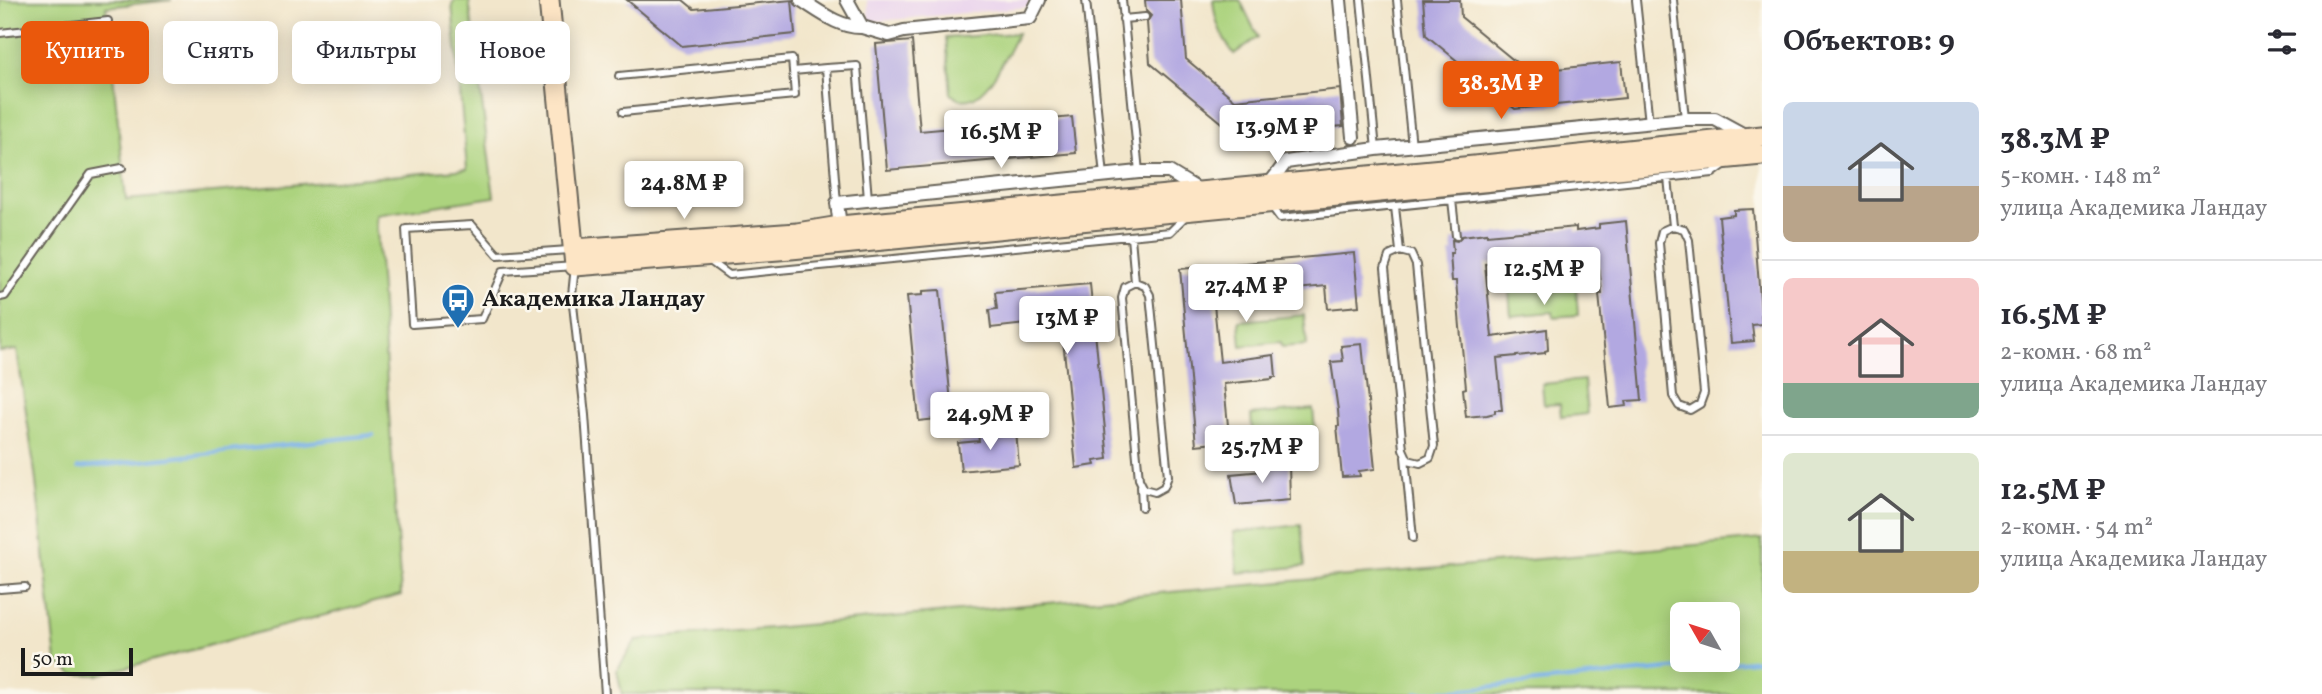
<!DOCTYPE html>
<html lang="ru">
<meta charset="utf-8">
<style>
:root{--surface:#fff;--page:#f2f2f3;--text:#2b2b33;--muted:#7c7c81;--line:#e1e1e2;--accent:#ea580c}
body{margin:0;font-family:Vollkorn,serif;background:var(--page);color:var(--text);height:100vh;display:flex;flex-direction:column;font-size:26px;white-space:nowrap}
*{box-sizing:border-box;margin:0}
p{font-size:23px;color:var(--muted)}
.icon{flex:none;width:38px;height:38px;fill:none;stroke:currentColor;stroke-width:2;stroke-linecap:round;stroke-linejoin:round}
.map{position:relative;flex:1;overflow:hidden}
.details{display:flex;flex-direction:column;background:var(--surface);width:560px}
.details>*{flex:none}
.guide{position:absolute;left:21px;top:21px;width:665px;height:63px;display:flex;gap:14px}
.needle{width:46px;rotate:309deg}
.fabs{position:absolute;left:1670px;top:602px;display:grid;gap:14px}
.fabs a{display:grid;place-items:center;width:70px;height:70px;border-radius:10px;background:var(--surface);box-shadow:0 4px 18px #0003;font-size:35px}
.scale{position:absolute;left:21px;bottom:18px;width:112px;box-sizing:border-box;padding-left:7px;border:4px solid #1c1c1c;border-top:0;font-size:19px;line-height:24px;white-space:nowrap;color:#1c1c1c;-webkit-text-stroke:5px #fbf7ec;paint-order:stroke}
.price{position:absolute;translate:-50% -60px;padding:0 16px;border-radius:7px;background:#fff;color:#222;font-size:23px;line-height:46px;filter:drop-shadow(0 2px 4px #0008)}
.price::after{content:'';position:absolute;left:50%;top:42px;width:21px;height:16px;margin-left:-10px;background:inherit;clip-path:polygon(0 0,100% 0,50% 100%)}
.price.selected{background:var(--accent);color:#fff}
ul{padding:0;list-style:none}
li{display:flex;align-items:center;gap:21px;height:175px;padding:0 21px}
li+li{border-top:2px solid var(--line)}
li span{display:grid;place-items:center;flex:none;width:196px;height:140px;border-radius:10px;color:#555}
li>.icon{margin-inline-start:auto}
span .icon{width:84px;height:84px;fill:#fffc;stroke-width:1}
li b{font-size:30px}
h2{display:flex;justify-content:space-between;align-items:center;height:84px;padding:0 21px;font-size:30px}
.pill{padding:0 24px;border-radius:10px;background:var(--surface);box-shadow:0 4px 18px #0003;font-size:24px;line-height:63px}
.pill.selected{background:var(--accent);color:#fff}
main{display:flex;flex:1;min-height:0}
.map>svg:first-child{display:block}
.built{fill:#e9d2ed}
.green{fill:#acd37e;stroke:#64784d;stroke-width:2;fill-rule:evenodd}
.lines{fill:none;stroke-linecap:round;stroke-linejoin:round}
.stream{stroke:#78b0e7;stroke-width:4.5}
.building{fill:#b2a8e1}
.lane-casing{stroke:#676359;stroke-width:10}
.street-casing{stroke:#676359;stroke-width:16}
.secondary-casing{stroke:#676359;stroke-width:23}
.lane{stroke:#fff;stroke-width:6}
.street{stroke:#fff;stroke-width:12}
.secondary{stroke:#fde5c5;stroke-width:19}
.labels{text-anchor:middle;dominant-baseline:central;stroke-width:5;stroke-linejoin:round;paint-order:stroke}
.poi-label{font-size:24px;font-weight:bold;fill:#1c1c1c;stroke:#fbf7ec;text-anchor:start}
</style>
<main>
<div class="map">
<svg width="1762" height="694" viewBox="0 0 1762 694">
<rect width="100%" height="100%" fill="#fbf7ec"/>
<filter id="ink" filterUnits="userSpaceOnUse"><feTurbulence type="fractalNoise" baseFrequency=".0143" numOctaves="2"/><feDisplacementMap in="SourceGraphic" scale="14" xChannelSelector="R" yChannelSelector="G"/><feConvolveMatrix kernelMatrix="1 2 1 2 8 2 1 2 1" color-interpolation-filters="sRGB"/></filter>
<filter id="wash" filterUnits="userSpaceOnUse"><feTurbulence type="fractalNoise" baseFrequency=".00686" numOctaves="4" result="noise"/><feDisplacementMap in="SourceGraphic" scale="28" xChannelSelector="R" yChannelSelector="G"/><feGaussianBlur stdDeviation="1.57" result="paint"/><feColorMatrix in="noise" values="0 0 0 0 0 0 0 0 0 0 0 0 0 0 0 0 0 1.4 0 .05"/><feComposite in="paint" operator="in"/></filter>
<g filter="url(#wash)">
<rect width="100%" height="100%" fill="#f2e6cb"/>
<path class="built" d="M867,0H1032L1028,7L869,22Z"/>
<path class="green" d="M0,0H172L106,7L126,200L467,169L452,4L455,0H469L494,197L376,215L401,595L97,675L73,674L56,661L35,473L17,350L0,352Z
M1213,0H1240L1258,37L1234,54C1221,36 1215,22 1213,0Z
M1018,33C1006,54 981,119 951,94L946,38Z
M1576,285L1578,315L1553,317L1552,312L1511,316L1509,291Z
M1304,315L1307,345L1282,347L1281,342L1241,346L1239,321Z
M1584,380L1587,414L1561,417L1560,404L1544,405L1542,384Z
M1313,409L1316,441L1290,444L1289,432L1274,433L1273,430L1257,431V438L1253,439L1251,415Z
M1301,525L1305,566L1238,573L1234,532Z
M1762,539V694H622L617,670L636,640ZM1682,614H1727V660H1682Z"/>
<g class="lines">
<path class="stream" d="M78,468L373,435
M1416,694L1762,660"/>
</g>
<g id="blocks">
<path class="building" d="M627,0H683L694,9L792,0L795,34L682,46Z
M1145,0H1181L1186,59L1235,100L1340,89L1343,126L1238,136L1150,63L1147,22L1151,16L1146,11Z
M1423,0H1460L1461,17L1528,72L1621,62L1625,98L1515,109L1426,35Z
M912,41L920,131L1072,117L1076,153L887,170L876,44Z
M1753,209L1762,324L1752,325L1754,341L1731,343L1719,217L1734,215V210Z
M1626,221L1642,400L1626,401L1627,406L1610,408L1599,294H1602L1598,257L1529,264L1528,259L1485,264L1492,337L1547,329L1548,350L1545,351V353L1497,358L1502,410H1495V413L1487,415L1466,417L1463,389L1466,388L1460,327L1456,281H1452L1450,253H1453L1452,240L1457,241L1462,236L1487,233V235L1576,227V231L1599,228V224Z
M1354,253L1359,306L1328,309L1326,286L1256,293V290L1213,295L1220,362L1274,355L1276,377H1272V379L1224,384L1229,436L1215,437V443L1196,445L1180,269Z
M1090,284L1108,459L1094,461L1095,465L1076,468L1061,320L991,328L989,310L997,309L995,292Z
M940,290L951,403L944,404L945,418L919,421L907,296L923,295V291Z
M1362,344L1375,469L1359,471L1360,476L1342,477L1337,426H1339L1338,410L1331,362L1343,361L1341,346Z
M1016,431L1019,465L961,471L958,443L979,441L978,434Z
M1289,464L1290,500L1236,505L1231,474L1263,471V466Z"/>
</g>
</g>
<g filter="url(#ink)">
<use href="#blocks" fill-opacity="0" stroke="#676359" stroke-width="2"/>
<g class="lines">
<defs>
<path id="lane" d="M1086,0L1104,176
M1122,0L1139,172
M1361,0L1376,149
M1397,0L1412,146
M1636,0L1649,123
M1673,0L1685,119
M1123,19L1145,17
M0,33L108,21
M793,71L826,68
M619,76L792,59L795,95L623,112
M1668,178L1673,226
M1452,200L1456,236
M837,203L826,68L857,66L868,199
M1272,207L1280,218L1713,173L1724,165
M1395,207L1400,251
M1673,226L1684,229L1689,240L1704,393L1700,404L1690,410L1679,406L1673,396L1659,243L1662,231Z
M1131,237L1135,282
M569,250L498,255L472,225L406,229L412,324L482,319L503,271L575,266L572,295L585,415L605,694
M1400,251L1411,254L1416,265L1434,446L1430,458L1420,463L1408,460L1403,449L1385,268L1389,256Z
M710,261L729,275L1170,232L1186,216
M1135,282L1145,286L1150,295L1168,476L1164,487L1155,492L1144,489L1139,479L1122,298L1125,287Z
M0,297L5,296L91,174L122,168
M1405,457L1413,538
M1141,486L1142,507
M0,589L25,587"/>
<path id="street" d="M801,0C820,12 840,28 862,27L847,0
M1340,0L1353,137
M862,27L889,35L904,31L1030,18L1039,0
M1268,186L1286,162L1376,149L1685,119H1715L1748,137
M840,226L837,203L1139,172H1169L1202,192"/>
<path id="secondary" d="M549,0L575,266L791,249L1762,155
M574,249L797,233L840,226L1474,166L1762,136"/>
</defs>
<use href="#lane" class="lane-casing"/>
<use href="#street" class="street-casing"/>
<use href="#secondary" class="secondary-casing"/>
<use href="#lane" class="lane"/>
<use href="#street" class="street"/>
<use href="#secondary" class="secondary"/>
</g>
</g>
<defs>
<symbol id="bus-pin" viewBox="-11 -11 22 30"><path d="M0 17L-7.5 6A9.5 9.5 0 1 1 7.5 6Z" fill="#1f6fb2" stroke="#fbf7ec"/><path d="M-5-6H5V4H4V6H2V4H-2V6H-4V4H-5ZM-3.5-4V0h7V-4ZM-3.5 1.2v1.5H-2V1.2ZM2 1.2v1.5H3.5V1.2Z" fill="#fff"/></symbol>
</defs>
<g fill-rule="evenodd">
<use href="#bus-pin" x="439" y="281" width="38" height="52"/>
</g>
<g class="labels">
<g class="poi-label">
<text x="482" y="300">Академика Ландау</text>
</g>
</g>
</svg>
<div class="fabs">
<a><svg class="needle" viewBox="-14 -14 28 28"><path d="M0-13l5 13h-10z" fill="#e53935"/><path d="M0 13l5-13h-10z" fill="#7c7c81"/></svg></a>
</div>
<div class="scale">50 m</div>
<b class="price selected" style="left:1501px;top:121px">38.3M ₽</b>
<b class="price" style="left:1277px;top:165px">13.9M ₽</b>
<b class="price" style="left:1001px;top:170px">16.5M ₽</b>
<b class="price" style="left:684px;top:221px">24.8M ₽</b>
<b class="price" style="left:1544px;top:307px">12.5M ₽</b>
<b class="price" style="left:1246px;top:324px">27.4M ₽</b>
<b class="price" style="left:1067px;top:356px">13M ₽</b>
<b class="price" style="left:990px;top:452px">24.9M ₽</b>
<b class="price" style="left:1262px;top:485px">25.7M ₽</b>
<div class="guide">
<a class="pill selected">Купить</a>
<a class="pill">Снять</a>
<a class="pill">Фильтры</a>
<a class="pill">Новое</a>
</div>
</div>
<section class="details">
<h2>Объектов: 9<svg class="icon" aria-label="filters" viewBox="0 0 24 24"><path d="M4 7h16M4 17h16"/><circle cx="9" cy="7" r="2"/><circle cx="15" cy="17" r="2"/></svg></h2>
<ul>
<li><span style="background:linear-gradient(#c9d6e8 60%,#b9a48a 0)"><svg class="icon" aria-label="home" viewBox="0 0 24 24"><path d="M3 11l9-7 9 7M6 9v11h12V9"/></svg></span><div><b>38.3M ₽</b><p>5-комн. · 148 m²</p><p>улица Академика Ландау</p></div></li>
<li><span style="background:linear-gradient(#f6c9c9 75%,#7fa58c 0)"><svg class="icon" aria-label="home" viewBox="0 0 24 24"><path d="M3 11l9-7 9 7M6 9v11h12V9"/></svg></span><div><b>16.5M ₽</b><p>2-комн. · 68 m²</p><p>улица Академика Ландау</p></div></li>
<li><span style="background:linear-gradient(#dfe7d0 70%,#c2b280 0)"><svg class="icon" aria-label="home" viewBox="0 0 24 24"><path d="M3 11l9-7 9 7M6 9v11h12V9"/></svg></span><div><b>12.5M ₽</b><p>2-комн. · 54 m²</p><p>улица Академика Ландау</p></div></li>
</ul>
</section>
</main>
